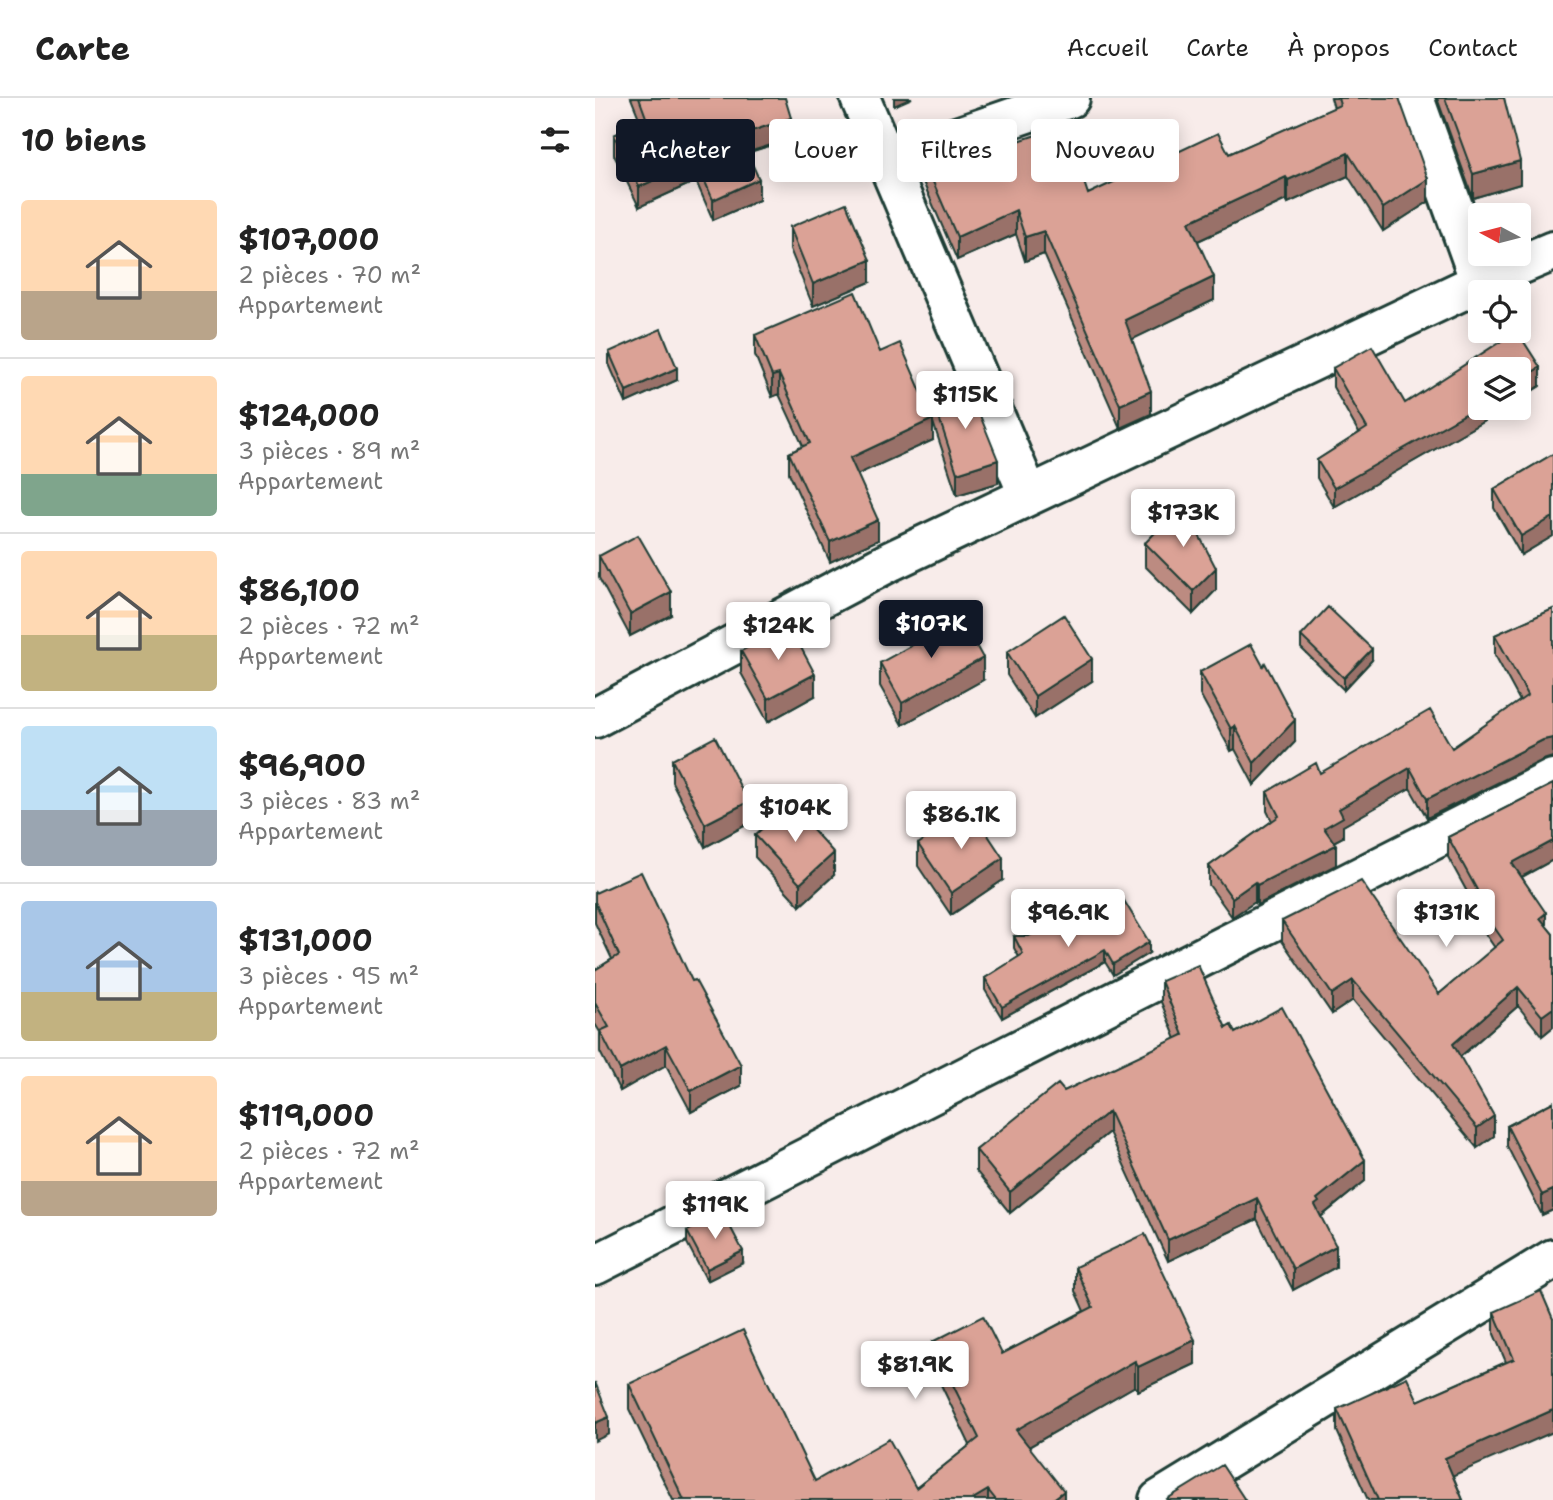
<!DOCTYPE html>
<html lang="fr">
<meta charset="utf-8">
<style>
:root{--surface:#fff;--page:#f2f2f2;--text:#222;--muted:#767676;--line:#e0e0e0;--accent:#111827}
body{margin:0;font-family:"Shantell Sans",sans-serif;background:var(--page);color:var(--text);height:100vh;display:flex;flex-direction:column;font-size:26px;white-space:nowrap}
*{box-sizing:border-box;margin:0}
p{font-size:23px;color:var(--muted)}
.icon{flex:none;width:38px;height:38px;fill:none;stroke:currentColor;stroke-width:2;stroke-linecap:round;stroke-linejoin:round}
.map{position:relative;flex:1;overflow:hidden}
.drawer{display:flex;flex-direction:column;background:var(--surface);width:595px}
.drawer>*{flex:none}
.top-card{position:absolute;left:21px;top:21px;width:665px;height:63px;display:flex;gap:14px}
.needle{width:46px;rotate:277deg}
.controls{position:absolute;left:873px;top:105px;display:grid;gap:14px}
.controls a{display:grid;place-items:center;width:63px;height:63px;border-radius:7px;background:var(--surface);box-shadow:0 4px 18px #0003;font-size:35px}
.price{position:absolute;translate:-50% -60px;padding:0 16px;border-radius:7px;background:#fff;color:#222;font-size:23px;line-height:46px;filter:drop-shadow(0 2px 4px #0008)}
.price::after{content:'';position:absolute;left:50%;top:42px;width:21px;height:16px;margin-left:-10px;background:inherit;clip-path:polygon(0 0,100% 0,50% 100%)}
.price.selected{background:var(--accent);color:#fff}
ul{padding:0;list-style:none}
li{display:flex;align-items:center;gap:21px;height:175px;padding:0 21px}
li+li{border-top:2px solid var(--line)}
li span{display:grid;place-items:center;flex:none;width:196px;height:140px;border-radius:7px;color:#555}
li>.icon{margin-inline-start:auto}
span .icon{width:84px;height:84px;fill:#fffc;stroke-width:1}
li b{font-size:30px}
h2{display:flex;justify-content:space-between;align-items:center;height:84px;padding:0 21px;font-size:30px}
.tag{padding:0 24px;border-radius:7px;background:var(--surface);box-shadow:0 4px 18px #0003;font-size:24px;line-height:63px}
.tag.selected{background:var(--accent);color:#fff}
header{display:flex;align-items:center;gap:42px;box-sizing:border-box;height:98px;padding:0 35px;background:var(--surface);border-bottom:2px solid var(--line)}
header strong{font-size:33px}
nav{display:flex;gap:38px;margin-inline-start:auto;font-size:24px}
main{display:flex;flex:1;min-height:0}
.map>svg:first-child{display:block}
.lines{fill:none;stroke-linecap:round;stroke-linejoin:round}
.minor-casing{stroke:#1f3d34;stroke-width:44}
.minor{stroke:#fff;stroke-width:38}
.wall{fill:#bc8b81;stroke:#1f3d34;stroke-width:2}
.shaded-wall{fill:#997169;stroke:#1f3d34;stroke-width:2}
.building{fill:#dba296;stroke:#1f3d34;stroke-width:2}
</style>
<header>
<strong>Carte</strong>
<nav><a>Accueil</a><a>Carte</a><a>À propos</a><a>Contact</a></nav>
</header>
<main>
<section class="drawer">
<h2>10 biens<svg class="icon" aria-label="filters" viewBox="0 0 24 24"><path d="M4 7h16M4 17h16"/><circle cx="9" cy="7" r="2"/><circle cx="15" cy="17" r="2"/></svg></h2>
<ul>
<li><span style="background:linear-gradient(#ffd9b3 65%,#b9a48a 0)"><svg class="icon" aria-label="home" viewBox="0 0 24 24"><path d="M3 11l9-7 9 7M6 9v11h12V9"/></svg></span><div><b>$107,000</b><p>2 pièces · 70 m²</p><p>Appartement</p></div></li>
<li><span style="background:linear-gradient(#ffd9b3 70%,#7fa58c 0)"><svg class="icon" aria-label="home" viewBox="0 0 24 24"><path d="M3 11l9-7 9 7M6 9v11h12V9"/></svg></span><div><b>$124,000</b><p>3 pièces · 89 m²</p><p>Appartement</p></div></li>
<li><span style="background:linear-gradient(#ffd9b3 60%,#c2b280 0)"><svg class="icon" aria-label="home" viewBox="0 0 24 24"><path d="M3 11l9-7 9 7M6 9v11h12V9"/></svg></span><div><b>$86,100</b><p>2 pièces · 72 m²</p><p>Appartement</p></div></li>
<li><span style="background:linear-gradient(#bfe0f5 60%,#9aa5b1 0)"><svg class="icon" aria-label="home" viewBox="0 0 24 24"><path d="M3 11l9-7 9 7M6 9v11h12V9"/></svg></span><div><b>$96,900</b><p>3 pièces · 83 m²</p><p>Appartement</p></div></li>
<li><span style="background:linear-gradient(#a9c7e8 65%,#c2b280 0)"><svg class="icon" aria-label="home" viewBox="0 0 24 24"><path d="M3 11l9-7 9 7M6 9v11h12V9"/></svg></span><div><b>$131,000</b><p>3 pièces · 95 m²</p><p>Appartement</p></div></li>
<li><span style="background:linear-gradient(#ffd9b3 75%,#b9a48a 0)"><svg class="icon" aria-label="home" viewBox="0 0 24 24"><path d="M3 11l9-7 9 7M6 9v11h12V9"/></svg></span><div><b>$119,000</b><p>2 pièces · 72 m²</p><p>Appartement</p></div></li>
</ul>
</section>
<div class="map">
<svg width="958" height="1402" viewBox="0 0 958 1402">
<rect width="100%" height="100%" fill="#f8ecea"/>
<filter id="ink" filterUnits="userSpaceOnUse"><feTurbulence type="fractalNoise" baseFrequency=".0143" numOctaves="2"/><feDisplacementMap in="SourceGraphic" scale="14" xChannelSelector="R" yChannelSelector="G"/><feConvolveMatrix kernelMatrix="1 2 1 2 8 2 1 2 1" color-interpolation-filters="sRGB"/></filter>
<g filter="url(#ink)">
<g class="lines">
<defs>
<path id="minor" d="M265,0L433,396
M819,0L885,184
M292,63L475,0
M0,620L296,463L885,184L958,153
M0,1167L958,681
M564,1402L958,1161"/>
</defs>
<use href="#minor" class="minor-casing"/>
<use href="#minor" class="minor"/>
</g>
<path class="wall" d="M36,0H190L196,41L152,55L164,102L118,122L101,83L44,109L19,57V37L46,25Z
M736,0H804L833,104L788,133L753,78L693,105L691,102L603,143L619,202L537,241L556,316L525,330L449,156L430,163L421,136L362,162L328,84V61L377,59L493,96L634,56L739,10Z
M842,0H909L925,86L878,100Z
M195,129L275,184L218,208L195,151Z
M160,237L285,254L338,342L262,376L283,442L235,464L194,375V355L208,348L184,296L177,299L160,257Z
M14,254L82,282L31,305L14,266Z
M738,270L810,305L945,288L891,322L739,409L722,380V362L764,335L738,289Z
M338,301L403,385L362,397L338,324Z
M958,356V438L926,457L899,410V391Z
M550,445L621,492L598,516L550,468Z
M4,458L76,517L35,538L4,480Z
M958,511L948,662L832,720L815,690L748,728V739L738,744L741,767L662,807L660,804L637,819L614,787V768L677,723L672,713V694L725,675L857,650L925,603L900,557V537Z
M706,538L777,562L749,592L706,550Z
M146,553L220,598L173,624L146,575Z
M412,554L497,583L440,620L412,577Z
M285,565L388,582L307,627L285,588Z
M605,574L700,644L659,687L640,651L636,653L605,596Z
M77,662L153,726L110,749L77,684Z
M958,686V762L927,779L951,828L958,836V929L947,938L923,908L865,959L899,1038L882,1050L758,902L737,916L687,843V823L844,896L900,850L876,815V801L853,759V739Z
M160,737L239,777L205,808L160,759Z
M323,746L408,782L356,817L323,768Z
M0,795L146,988L96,1014L71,967L25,993L5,954V934L0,926V872L17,861L0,825Z
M472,829L554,855L518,877L510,864L407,920L390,892V880L424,859L419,850V838H434Z
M566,883L631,930L640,935L770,1083L726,1119L741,1169L698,1192L662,1121L573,1163L514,1034L415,1115L381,1073V1052L469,993L581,941L566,904Z
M958,1004V1112L947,1117L912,1048V1028Z
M92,1133L148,1165L112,1183L92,1145Z
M480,1169L600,1266L543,1293L540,1288L434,1349L469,1402H78L34,1311V1286L220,1383L321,1390L375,1347L337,1268V1244L407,1256L489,1213L480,1193Z
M899,1214L958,1221L858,1378L868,1402H773L742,1333V1311L823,1303L911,1264L899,1236Z"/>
<path class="shaded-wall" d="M299,0H317L299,8Z
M196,20V41L144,57V37Z
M753,55V78L693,105V82Z
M101,63V83L44,109V89Z
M925,63V86L878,100V76Z
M691,79V102L594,147V124Z
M164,81V102L118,122V102Z
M833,81V104L788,133V110Z
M421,112V136L362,162V139Z
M449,133V156L430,163V139Z
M275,162V184L218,208V186Z
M619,179V202L530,245V222Z
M945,269V288L924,301V283Z
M82,270V282L31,305V293Z
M184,276V296L177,299V278Z
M556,293V316L525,330V307Z
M886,307V310H910L891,322L739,409V390Z
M338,321V342L255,380V360Z
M403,362V385L362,397V375Z
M958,419V438L926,457V438Z
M283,422V442L235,464V444Z
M621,470V492L598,516V493Z
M76,494V517L35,538V516Z
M777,551V562L749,592V580Z
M388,560V582L307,627V605Z
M497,561V583L440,620V598Z
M220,576V598L173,624V601Z
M700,622V644L659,687V665Z
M640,628V651L636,653V631Z
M958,640V659L948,662L832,720V701L948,642Z
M815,670V690L748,728V739L729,749V730L744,711Z
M153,704V726L110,749V726Z
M958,743V762L917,784V765Z
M741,747V767L662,807V787Z
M239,755V777L205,808V786Z
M408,760V782L356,817V795Z
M660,784V804L637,819V800Z
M951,815V835L945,820Z
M554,844V855L518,877V866Z
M510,852V864L407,920V909Z
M758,882V902L737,916V896Z
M923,889V908L858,965V946Z
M958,910V929L947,938V918Z
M71,947V967L25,993V972Z
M146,967V988L96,1014V993Z
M514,1013V1034L415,1115V1094Z
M899,1018V1038L882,1050V1030Z
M770,1062V1083L724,1120L720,1107L722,1101Z
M958,1092V1112L947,1117V1097Z
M662,1100V1121L573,1163V1142Z
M741,1148V1169L698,1192V1171Z
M148,1153V1165L112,1183V1171Z
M600,1242V1266L543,1293V1269Z
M540,1263V1288L421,1356V1332Z
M958,1312V1334L850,1381V1360Z
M14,1319V1336L0,1343V1325Z
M393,1392V1402H376Z
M469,1393V1402H457Z"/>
<path class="building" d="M44,0H190L196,20L144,37L164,81L118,102L101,63L44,89L19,37L52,22Z
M743,0H804L833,81L788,110L753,55L693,82L691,79L594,124L619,179L530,222L556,293L525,307L449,133L430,139L421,112L362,139L328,61L370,42L377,59L470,27L493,96L623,35L634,56L745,7Z
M850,0H909L925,63L878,76Z
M251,105L275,162L218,186L195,129Z
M260,194L285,254L305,245L338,321L255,360L283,422L235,444L194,355L215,345L184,276L177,278L160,237Z
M66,231L82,270L31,293L14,254Z
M922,233L945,269L924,283V271H886V307L739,390L722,362L772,330L738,270L777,248L810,305Z
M374,290L403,362L362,375L338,301Z
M958,356V419L926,438L899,391Z
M588,406L621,470L598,493L550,445Z
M43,437L76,494L35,516L4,458Z
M733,509L777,551L749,580L706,538Z
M958,511V640L948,642L832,701L815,670L744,711L748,719L729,730L741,747L662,787L660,784L637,800L614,768L684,718L672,694L721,665L725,675L835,612L857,650L933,597L900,537Z
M469,517L497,561L440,598L412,554Z
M366,520L388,560L307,605L285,565Z
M194,527L220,576L173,601L146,553Z
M656,546L668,568L670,565L700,622L659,665L640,628L636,631L605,574Z
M120,639L153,704L110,726L77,662Z
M958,686V743L917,765L951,815L945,820L958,836V910L947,918L923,889L858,946L899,1018L882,1030L758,882L737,896L687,823L766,783L844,896L908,842L876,796L882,792L853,739Z
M194,706L239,755L205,786L160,737Z
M375,710L408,760L356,795L323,746Z
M46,774L97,883L100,882L146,967L96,993L71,947L25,972L5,933L14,929L0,905V872L24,857L0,804V795Z
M525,796L554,844L518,866L510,852L407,909L390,880L428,856L419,838H434L467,820L472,829Z
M603,867L631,930L636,927L640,935L687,909L770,1062L722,1101L724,1104L720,1107L741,1148L698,1171L662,1100L573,1142L514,1013L415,1094L381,1052L463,986L469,993L588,937L566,883Z
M958,1004V1092L947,1097L912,1028Z
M128,1115L148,1153L112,1171L92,1133Z
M550,1136L600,1242L543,1269L540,1263L421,1332L469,1393L457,1402H401L393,1392L376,1402H89L34,1286L148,1232L220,1383L294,1341L321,1390L384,1340L337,1244L388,1218L407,1256L498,1209L480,1169Z
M946,1193L958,1221V1312L850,1360L868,1402H783L742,1311L812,1279L823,1303L919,1261L899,1214Z
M0,1284L14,1319L0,1325Z
M627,1367L650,1402H573L572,1401Z"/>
</g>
</svg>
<div class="controls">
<a><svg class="needle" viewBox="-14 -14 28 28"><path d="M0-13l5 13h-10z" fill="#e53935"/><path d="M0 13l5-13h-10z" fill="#767676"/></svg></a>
<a><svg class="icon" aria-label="locate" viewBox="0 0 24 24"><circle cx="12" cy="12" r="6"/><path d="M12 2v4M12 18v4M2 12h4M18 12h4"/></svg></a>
<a><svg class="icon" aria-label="layers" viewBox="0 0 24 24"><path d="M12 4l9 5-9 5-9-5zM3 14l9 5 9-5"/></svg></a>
</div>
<b class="price" style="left:370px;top:333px">$115K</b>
<b class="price" style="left:588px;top:451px">$173K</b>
<b class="price selected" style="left:336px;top:562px">$107K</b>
<b class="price" style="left:183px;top:564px">$124K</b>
<b class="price" style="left:200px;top:746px">$104K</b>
<b class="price" style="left:366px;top:753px">$86.1K</b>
<b class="price" style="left:473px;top:851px">$96.9K</b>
<b class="price" style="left:851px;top:851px">$131K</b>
<b class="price" style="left:120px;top:1143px">$119K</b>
<b class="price" style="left:320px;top:1303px">$81.9K</b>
<div class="top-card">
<a class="tag selected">Acheter</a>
<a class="tag">Louer</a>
<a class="tag">Filtres</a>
<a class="tag">Nouveau</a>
</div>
</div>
</main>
